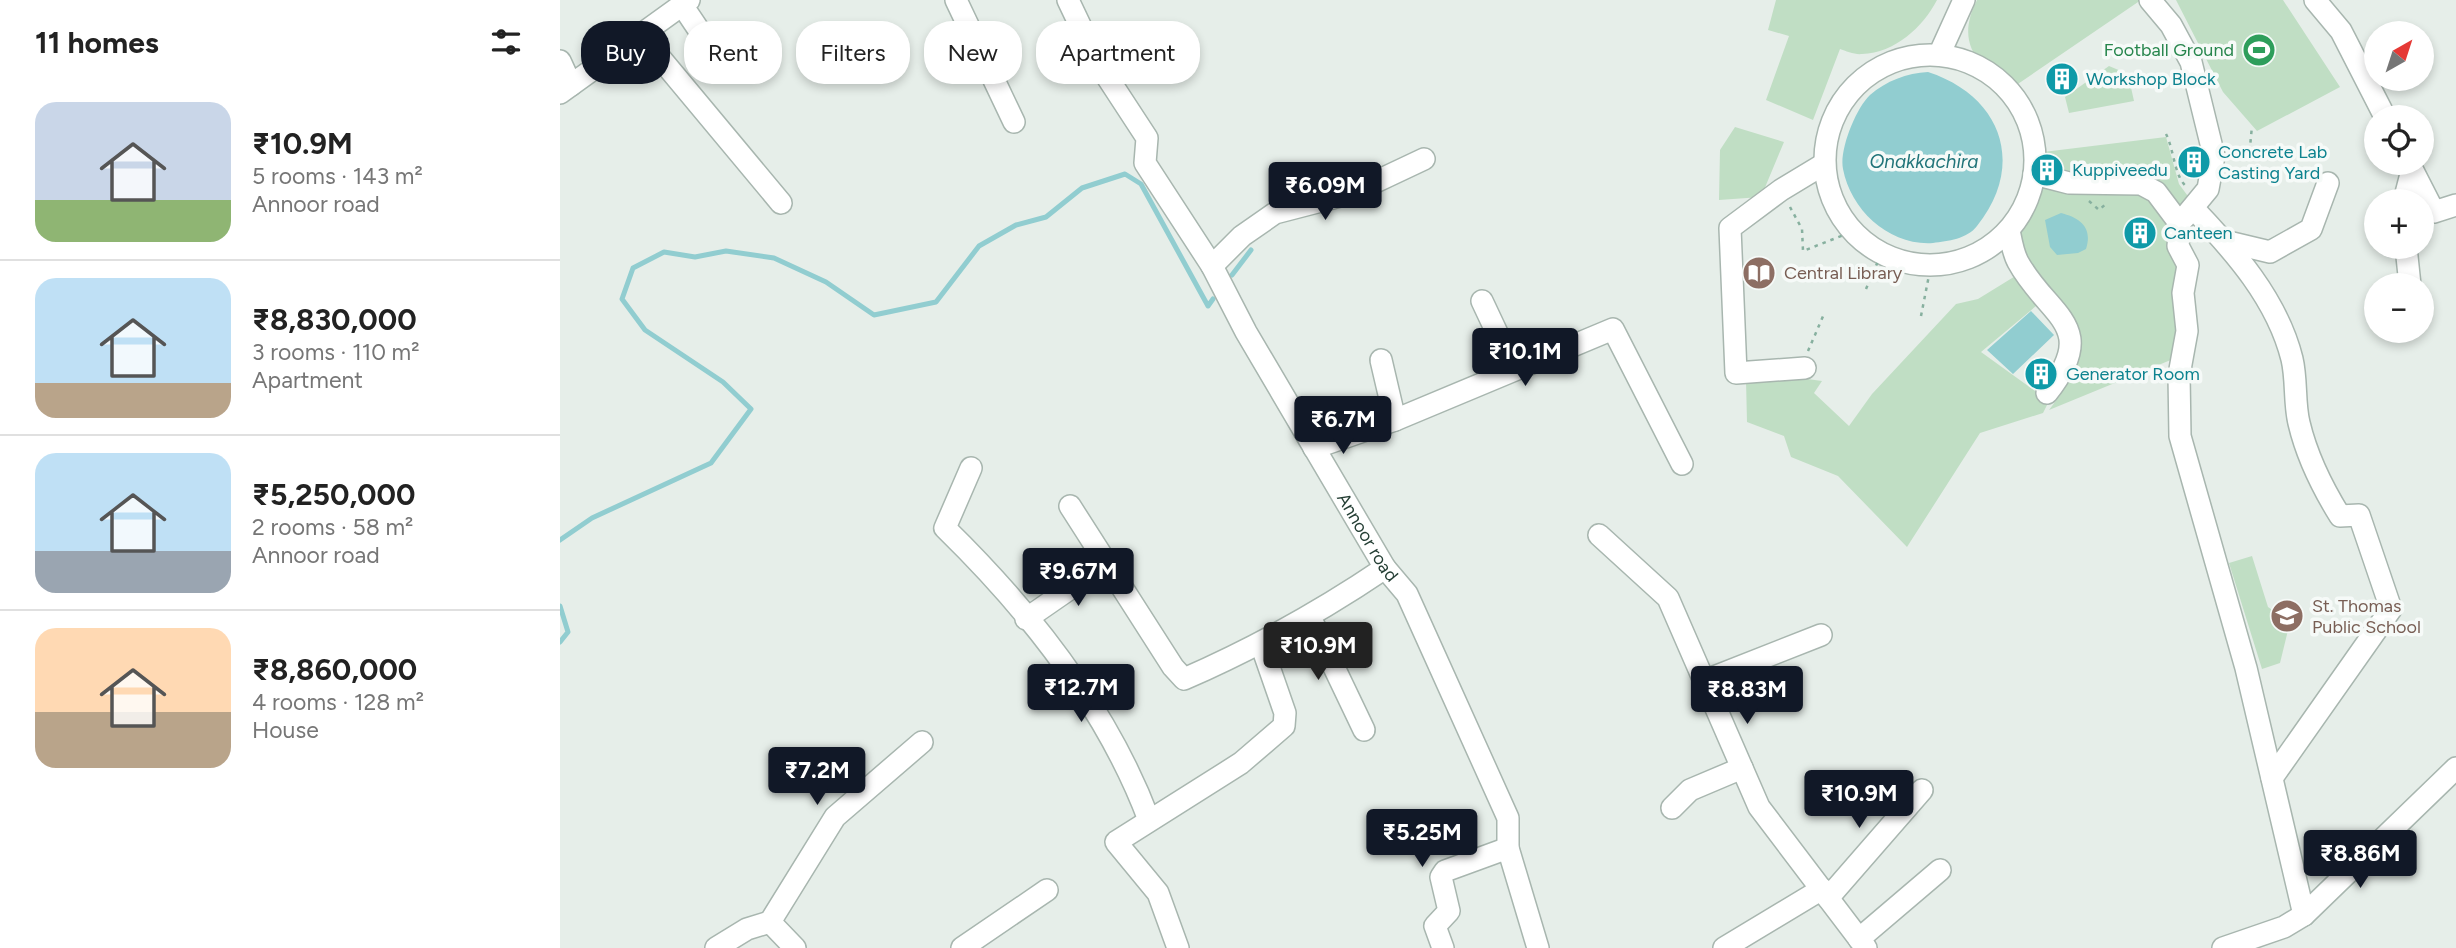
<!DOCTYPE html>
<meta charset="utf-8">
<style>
:root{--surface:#fff;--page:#f2f2f2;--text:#222;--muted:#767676;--line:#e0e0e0;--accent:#111827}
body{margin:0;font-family:Figtree,sans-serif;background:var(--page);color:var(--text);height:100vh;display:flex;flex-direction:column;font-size:26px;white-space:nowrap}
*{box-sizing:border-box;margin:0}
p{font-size:23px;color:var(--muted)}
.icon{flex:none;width:38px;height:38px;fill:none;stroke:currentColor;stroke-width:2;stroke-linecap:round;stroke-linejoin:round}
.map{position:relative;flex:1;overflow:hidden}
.panel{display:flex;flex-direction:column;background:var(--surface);width:560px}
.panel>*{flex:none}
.hud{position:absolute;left:21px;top:21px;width:665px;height:63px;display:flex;gap:14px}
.needle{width:46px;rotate:39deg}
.controls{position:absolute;left:1804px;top:21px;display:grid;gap:14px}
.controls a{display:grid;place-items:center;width:70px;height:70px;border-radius:50%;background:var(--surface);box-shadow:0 4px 10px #0003;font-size:35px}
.price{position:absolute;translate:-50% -60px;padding:0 16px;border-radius:7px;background:var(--accent);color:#fff;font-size:23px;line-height:46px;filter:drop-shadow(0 2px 4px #0008)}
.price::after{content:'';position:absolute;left:50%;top:42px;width:21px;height:16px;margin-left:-10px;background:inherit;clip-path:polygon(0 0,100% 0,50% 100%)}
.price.current{background:#222;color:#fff}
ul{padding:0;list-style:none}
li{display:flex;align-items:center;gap:21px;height:175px;padding:0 35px}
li+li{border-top:2px solid var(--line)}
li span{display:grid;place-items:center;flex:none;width:196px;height:140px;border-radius:21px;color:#555}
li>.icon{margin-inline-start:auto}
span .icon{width:84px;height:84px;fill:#fffc;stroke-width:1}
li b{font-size:30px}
h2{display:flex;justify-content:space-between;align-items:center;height:84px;padding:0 35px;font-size:30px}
.chip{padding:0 24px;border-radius:28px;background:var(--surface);box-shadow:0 4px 10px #0003;font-size:24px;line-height:63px}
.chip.current{background:var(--accent);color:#fff}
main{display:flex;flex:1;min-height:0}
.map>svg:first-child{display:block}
.green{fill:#c0dec4}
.water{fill:#91cdd0}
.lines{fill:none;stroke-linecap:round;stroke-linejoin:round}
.stream{stroke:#91cdd0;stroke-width:5}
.minor-casing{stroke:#a8b6af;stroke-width:24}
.path{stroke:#87b09f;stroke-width:2.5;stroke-dasharray:3.5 5;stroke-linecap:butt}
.minor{stroke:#fff;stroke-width:21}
.labels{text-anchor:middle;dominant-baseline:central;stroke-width:7;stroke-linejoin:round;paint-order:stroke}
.leisure-label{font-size:18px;fill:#27864d;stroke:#f6faf8;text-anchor:end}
.culture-label{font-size:18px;fill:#0d838f;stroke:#f6faf8;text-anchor:start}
.education-label{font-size:18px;fill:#785e54;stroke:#f6faf8;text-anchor:start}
.street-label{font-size:18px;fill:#253f35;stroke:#f6faf8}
.water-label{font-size:19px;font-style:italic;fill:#217479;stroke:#f6faf8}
</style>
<main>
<section class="panel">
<h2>11 homes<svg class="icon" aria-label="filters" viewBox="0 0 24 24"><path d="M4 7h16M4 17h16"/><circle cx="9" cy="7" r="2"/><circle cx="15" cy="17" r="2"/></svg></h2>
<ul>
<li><span style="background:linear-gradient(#c9d6e8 70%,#8fb573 0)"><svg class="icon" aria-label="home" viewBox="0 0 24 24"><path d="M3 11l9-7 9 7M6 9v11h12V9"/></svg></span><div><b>₹10.9M</b><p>5 rooms · 143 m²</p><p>Annoor road</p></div></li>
<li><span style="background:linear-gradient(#bfe0f5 75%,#b9a48a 0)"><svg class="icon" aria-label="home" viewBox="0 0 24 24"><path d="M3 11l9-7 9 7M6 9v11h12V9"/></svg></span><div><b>₹8,830,000</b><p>3 rooms · 110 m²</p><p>Apartment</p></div></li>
<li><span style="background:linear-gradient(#bfe0f5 70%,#9aa5b1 0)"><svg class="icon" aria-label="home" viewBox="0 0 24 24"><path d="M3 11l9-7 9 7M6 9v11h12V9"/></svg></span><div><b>₹5,250,000</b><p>2 rooms · 58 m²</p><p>Annoor road</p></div></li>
<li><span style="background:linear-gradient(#ffd9b3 60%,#b9a48a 0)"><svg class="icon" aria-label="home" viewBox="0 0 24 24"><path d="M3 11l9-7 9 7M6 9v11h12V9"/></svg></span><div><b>₹8,860,000</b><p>4 rooms · 128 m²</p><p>House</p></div></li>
</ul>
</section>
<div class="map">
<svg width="1896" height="948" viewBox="0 0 1896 948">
<rect width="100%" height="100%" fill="#e6eee9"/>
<path class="green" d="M1216,0H1377C1363,27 1335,53 1302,54C1295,55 1286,51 1280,49L1253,120L1206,100L1229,36L1208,30Z
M1417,0H1581L1452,88C1417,66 1395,43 1417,0Z
M1616,0H1723L1780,87L1697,131L1663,92Z
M1549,66L1568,74L1574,101L1509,113L1505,97Z
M1175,127L1224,142L1201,197L1159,200L1160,150Z
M1606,137L1619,184L1630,199L1628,208L1614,206L1598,191L1474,174L1475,153Z
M1540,186L1582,189L1610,215L1620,269L1618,357L1489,410L1501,394L1520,352L1512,321L1484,289L1457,242L1483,188Z
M1457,275L1482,301L1421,352L1489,401L1483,413L1420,433L1347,547L1278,476L1231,457L1224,436L1187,422L1186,380L1233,377L1262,381L1254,393L1289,426L1312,394L1396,304L1418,299Z
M1692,556L1708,607L1730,622L1720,663L1702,669L1669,563Z"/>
<path class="water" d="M1368,72C1442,96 1466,165 1417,226C1407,239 1388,241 1373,243C1330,246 1291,211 1283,169C1279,150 1296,108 1310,95C1326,81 1347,73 1368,72Z
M1501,213C1520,218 1533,227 1526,249L1518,253L1497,255L1490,247L1485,220Z
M1471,311L1494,335L1453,374L1427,350Z"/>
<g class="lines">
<path class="stream" d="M672,275L691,250
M0,540L32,518L151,463L191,409L163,382L85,330L62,299L73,268L104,252L135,257L166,251L214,258L266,282L314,315L376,302L419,246L456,225L486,217L522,188L565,174L581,184L648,306L653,299
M0,606L8,632L0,642"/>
<defs>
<g id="minor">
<path d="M396,0L454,122"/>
<path id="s1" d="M508,0L538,63L587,138L585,163L652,266L686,332L825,568L847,594L948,818V848L978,948"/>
<path d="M1590,0L1611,25L1631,62L1654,156L1648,189L1624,218"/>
<path d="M1755,0L1781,31L1825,117"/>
<path d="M122,5L153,51"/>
<path d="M81,35L221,203"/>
<path d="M1379,55L1404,0"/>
<circle cx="1370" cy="160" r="105"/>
<path d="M0,61L11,85"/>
<path d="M0,93L129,0"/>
<path d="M1849,163L1874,212L1896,205"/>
<path d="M1474,174L1509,183L1581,184L1596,192L1620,224L1618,246L1628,265L1623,293L1627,331L1619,375L1620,436L1686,668L1744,915"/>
<path d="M1844,201L1852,170"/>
<path d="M1633,208C1674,251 1717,299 1732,359C1737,380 1734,403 1739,423C1747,457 1762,487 1780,516L1799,515L1831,609L1712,778"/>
<path d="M1449,230C1451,240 1453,253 1458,262C1488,317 1541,325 1487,393"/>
<path d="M1664,241L1710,252L1751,229L1768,183"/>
<path d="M1846,247L1850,285"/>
<path d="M652,266L682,236L715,213L792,193L864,159"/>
<path d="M922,301L954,369"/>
<path d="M821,360L835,420"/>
<path d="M1245,368L1176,373L1170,228L1221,190L1264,164"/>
<path d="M754,448L835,420L1053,329L1122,464"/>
<path d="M411,468L385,528C470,611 547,708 589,820"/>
<path d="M510,506L613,667L624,679C695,648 760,612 825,568"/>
<path d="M1039,535L1108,598L1199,807L1306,948"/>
<path d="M750,617L804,730"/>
<path d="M466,619L547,563"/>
<path d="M1144,681L1261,635"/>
<path d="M1112,808L1130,790L1182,768"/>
<path d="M1268,898L1362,790"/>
<path d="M210,922L275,817L362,742"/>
<path d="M1299,939L1380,870"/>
<path d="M156,948L187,929L210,922L235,948"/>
<path d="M402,948L487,890"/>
<path d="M618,948L598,893L556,842L681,763L724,726L725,713L701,644"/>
<path d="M883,948L875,926L889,911L881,877L885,871L948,848"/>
<path d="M1164,948L1262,889"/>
<path d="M1663,948L1724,927L1744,915L1896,768"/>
</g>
</defs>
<use href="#minor" class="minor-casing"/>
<path class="path" d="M1458,104L1469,103
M1470,133L1486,136
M1606,134C1614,149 1614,177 1627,187
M1671,156L1690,147L1692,126
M1529,201L1539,210L1548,202
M1230,207L1242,229L1243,251L1294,231
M1306,289L1322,252
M1361,316L1371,265
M1248,351L1264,314"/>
<use href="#minor" class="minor"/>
</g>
<defs>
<symbol id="stadium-disc" viewBox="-11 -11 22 22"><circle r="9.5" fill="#2e9e5b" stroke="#f6faf8"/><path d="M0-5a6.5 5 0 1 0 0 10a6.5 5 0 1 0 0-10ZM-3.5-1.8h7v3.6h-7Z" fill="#fff"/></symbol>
<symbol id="building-disc" viewBox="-11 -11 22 22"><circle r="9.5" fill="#0f9aa8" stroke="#f6faf8"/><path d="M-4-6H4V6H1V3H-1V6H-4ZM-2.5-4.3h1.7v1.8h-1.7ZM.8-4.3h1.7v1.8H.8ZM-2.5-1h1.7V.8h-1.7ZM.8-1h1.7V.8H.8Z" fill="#fff"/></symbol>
<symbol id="library-disc" viewBox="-11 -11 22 22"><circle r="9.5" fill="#8d6e63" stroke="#f6faf8"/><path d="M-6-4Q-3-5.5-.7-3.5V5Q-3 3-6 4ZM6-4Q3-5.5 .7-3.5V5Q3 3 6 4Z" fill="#fff"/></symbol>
<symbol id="school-disc" viewBox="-11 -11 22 22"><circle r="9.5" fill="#8d6e63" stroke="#f6faf8"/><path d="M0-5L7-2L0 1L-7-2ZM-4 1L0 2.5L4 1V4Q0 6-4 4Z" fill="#fff"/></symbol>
</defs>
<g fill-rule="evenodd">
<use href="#stadium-disc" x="1680" y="31" width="38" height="38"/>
<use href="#building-disc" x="1483" y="60" width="38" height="38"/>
<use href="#building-disc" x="1615" y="143" width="38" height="38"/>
<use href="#building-disc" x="1468" y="151" width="38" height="38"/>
<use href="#building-disc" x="1561" y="214" width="38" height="38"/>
<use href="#library-disc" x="1180" y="254" width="38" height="38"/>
<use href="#building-disc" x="1462" y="355" width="38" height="38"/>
<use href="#school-disc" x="1708" y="597" width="38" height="38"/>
</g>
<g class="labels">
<g class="leisure-label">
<text x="1674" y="50">Football Ground</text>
</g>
<g class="culture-label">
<text x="1526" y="79">Workshop Block</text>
<text x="1658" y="152">Concrete Lab<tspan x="1658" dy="21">Casting Yard</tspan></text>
<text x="1512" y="170">Kuppiveedu</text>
<text x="1604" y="233">Canteen</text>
<text x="1506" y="374">Generator Room</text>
</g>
<g class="education-label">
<text x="1224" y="273">Central Library</text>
<text x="1752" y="606">St. Thomas<tspan x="1752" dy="21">Public School</tspan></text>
</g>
<g class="street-label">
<text stroke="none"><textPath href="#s1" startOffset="620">Annoor road</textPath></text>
</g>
<g class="water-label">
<text x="1364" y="161">Onakkachira</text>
</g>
</g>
</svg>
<div class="controls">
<a><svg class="needle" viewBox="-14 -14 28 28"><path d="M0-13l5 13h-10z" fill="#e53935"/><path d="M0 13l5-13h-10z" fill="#767676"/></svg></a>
<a><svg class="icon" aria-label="locate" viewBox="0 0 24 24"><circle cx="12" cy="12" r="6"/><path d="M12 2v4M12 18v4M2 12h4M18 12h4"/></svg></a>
<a>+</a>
<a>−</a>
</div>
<b class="price" style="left:765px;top:222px">₹6.09M</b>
<b class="price" style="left:965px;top:388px">₹10.1M</b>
<b class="price" style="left:783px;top:456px">₹6.7M</b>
<b class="price" style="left:518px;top:608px">₹9.67M</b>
<b class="price current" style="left:758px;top:682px">₹10.9M</b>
<b class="price" style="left:521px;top:724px">₹12.7M</b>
<b class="price" style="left:1187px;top:726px">₹8.83M</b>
<b class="price" style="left:257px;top:807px">₹7.2M</b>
<b class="price" style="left:1299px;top:830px">₹10.9M</b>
<b class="price" style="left:862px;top:869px">₹5.25M</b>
<b class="price" style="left:1800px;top:890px">₹8.86M</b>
<div class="hud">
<a class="chip current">Buy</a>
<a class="chip">Rent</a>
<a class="chip">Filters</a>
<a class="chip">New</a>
<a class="chip">Apartment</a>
</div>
</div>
</main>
